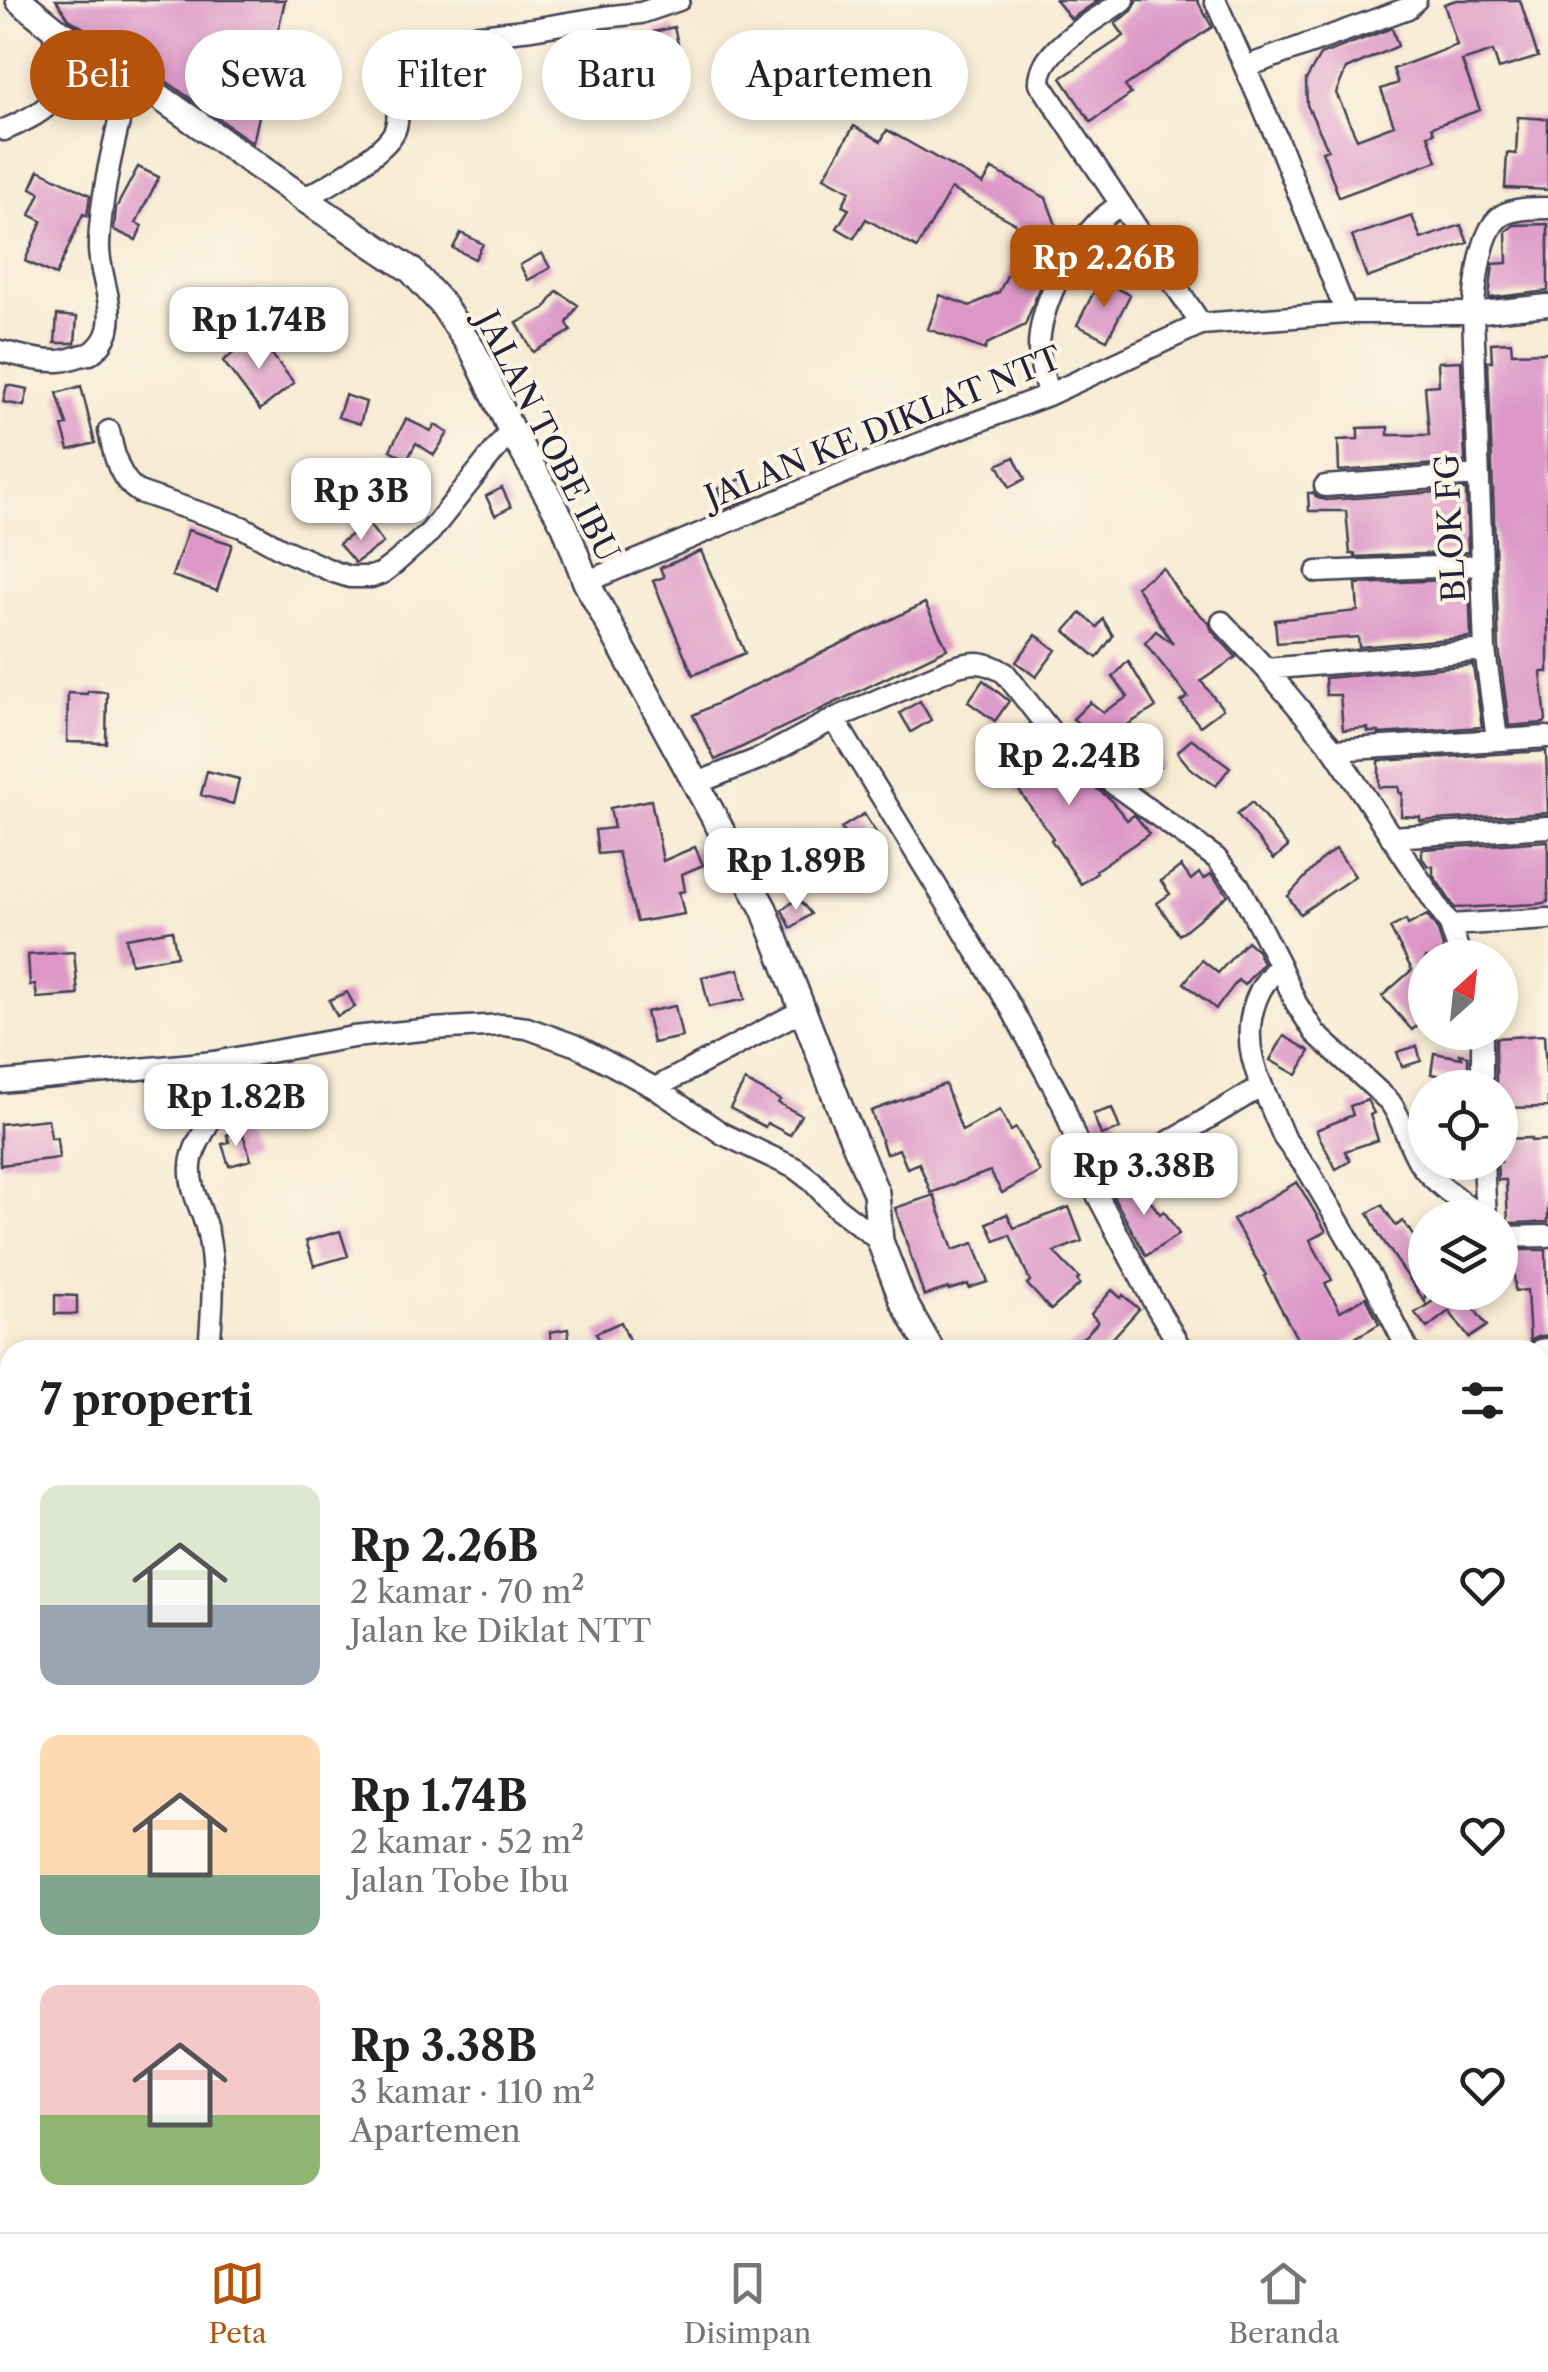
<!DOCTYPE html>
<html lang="id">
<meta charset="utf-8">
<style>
:root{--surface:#fff;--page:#f2f2f2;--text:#222;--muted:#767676;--line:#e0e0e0;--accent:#b45309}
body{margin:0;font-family:"Libre Caslon Text",serif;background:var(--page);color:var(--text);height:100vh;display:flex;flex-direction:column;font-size:38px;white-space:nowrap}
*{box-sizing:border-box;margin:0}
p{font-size:32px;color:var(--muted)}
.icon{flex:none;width:55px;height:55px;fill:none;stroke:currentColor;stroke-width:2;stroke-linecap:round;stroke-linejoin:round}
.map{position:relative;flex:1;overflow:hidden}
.drawer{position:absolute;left:0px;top:1340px;width:1550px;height:892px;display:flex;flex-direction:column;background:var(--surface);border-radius:30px 30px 0 0;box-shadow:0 5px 15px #0003}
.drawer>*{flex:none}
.banner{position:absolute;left:30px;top:30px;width:1000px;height:90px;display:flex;gap:20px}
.needle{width:65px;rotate:27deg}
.tools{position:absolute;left:1408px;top:940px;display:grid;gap:20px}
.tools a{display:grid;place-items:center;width:110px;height:110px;border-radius:50%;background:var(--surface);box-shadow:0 5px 15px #0003;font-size:50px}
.price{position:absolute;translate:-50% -85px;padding:0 22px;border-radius:20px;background:#fff;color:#222;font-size:32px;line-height:65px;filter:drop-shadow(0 2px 5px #0008)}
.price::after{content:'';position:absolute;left:50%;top:60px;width:30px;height:22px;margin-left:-15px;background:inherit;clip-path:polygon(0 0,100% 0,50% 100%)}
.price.on{background:var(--accent);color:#fff}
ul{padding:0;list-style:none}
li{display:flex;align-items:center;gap:30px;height:250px;padding:0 40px}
li span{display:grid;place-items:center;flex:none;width:280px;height:200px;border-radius:20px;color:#555}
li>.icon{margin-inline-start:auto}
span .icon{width:120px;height:120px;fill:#fffc;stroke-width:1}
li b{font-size:42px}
h2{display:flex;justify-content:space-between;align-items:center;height:120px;padding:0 40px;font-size:42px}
.tag{padding:0 35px;border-radius:45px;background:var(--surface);box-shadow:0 5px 15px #0003;font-size:35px;line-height:90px}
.tag.on{background:var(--accent);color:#fff}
.tab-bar{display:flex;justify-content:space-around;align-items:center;height:140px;border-top:2px solid var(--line);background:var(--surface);font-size:28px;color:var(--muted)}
.tab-bar a{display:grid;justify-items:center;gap:5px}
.tab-bar .on{color:var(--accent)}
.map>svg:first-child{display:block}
.building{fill:#dc97c8}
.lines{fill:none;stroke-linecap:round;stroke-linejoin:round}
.minor-casing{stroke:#424052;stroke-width:25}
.tertiary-casing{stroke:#424052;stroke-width:30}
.trunk-casing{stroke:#424052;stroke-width:38}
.minor{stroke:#fff;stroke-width:20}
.tertiary{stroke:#fff;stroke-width:25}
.trunk{stroke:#fff;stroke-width:32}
.labels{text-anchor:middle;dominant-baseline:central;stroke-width:8;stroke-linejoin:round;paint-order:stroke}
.street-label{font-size:32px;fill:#22223b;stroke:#fcf5e5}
</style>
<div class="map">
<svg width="1548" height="2232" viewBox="0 0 1548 2232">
<rect width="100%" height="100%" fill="#fcf5e5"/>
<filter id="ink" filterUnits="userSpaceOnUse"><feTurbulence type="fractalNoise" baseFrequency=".01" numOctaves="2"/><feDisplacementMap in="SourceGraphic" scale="20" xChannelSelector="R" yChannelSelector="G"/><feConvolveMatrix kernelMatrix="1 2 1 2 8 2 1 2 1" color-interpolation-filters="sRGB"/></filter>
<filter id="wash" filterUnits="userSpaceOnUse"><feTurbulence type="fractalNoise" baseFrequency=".0048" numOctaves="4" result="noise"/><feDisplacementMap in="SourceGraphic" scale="40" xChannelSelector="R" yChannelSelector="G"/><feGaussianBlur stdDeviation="2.25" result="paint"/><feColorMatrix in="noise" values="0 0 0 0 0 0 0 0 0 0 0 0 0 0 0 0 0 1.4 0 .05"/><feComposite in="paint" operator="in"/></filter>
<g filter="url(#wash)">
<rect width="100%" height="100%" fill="#f7ebd3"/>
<g id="blocks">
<path class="building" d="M56,0H285L271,62L310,84L301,100L267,80L253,143L139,62L69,19Z
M1056,0H1099L1071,19Z
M1138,0H1197L1212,27L1125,86L1131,94L1091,122L1061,78L1124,36L1115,23L1132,11Z
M1456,0H1520L1538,57L1499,69L1493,51L1462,61L1480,110L1432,127L1434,133L1428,135L1437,161L1339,197L1322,151L1328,149L1307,105L1306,80L1320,55L1392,28L1398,46L1346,69L1336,93L1357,139L1394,125L1381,89L1398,83L1393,69L1457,45L1444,4Z
M674,27L678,44L659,49L654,32Z
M74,60L114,85L110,101L104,111L69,91V69Z
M1518,117L1548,119V190L1505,188L1507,153L1516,154Z
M854,126L881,141L887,130L983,184L992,169L1046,198L1063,244L1044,277L1025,325L987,344L985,350L928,329L940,295L970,306L999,292L1022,245L1015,223L951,189L917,248L866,219L854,238L837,228L849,209L842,206L850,191L824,177Z
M138,167L159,177L136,223L142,226L136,240L114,230L116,208Z
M39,170L90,195L87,216L83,214L56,275L25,261L42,221L30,215L40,193L31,188Z
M1412,216L1421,239L1461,225L1468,243L1367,278L1352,236Z
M1548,224V291L1489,298L1493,264L1507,263L1506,231L1514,225Z
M461,233L483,244L475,259L453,248Z
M542,253L550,268L528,280L520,265Z
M1100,280L1130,295L1107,340L1077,325Z
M557,291L578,305L567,323L571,331L533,352L517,323L545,308Z
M57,315L77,317L75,343H55Z
M257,335L294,383L260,410L223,361Z
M1511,342L1512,353L1548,352V672H1541L1546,720L1544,723L1509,726L1499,649L1488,361H1492L1491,343Z
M1461,361L1465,462L1339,471L1338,440L1358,439V428L1388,427V435H1429L1425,386L1439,385L1438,362Z
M7,385L28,389L24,406L3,402Z
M81,386L95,443L69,450L62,426L67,425L57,393Z
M345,395L366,402L360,424L338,417Z
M406,419L431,431L435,425L448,433L434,455L416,443L407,460L390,450Z
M1014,457L1025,479L1010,487L998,465Z
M744,478L752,497L726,508L718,489Z
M502,488L511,507L495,515L486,496Z
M1466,490L1468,552L1355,557V554H1350L1346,511H1309L1308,493H1313L1318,498L1326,500Z
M367,522L383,543L355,563L339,544Z
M188,530L232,544L217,591L172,576Z
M701,551L745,653L693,675L653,581L664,577L660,568Z
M1163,568L1180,595L1209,623L1212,631L1236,657L1201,681L1223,709L1200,726L1181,702L1188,697L1145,643L1156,631L1173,644L1136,586Z
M1469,579L1471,637L1359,647L1358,637L1277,643L1275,620L1358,611L1356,584Z
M925,603L947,649L715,760L693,715Z
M1081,613L1097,627L1103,619L1113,636L1097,658L1065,631Z
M1036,635L1056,650L1036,677L1016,662Z
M1128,661L1156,707L1088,749L1071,733L1079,724L1073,719L1090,702L1103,712L1128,697L1113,677Z
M1473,665L1482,727L1379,734V732H1368V728L1343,730L1340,695H1326L1325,678Z
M983,680L1009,701L995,721L968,702Z
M88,691L107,692L106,743L67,742L68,693L87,694Z
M920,701L931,720L911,732L900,713Z
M1035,733L1064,764L1066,772L1071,770L1109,798L1127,820L1134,815L1138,819L1149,834L1096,870L1097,873L1081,884L1051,840L1053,838L1013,782L1007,787L991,767Z
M1192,739L1230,767L1216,786L1190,768L1177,752Z
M1151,742L1160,766L1141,773L1139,765L1131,768L1127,758L1113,767L1103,759L1124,752L1127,758L1125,751Z
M1546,751L1548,813L1420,821V817L1401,816L1402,793H1399V787H1379V761Z
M207,771L239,779L233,804L201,795Z
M651,800L663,861L695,847L703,865L682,874L685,891L679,892L684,914L637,922L618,852L598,854L595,830L614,828L610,808Z
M1252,802L1288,847L1274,859L1237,814Z
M864,814L880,839L856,854L841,828Z
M1548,841V902L1537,904L1455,908L1433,875V866H1428L1422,858V849Z
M1336,849L1355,876L1300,914L1288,896L1323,858Z
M1181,866L1191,880L1199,873L1204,879L1211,874L1228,895L1179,935L1157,903L1170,894L1161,881Z
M798,898L811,914L791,928L782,910Z
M1427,915L1438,931L1446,958H1425V1019L1412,1030L1382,996L1412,970L1390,928L1406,920L1408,925Z
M172,930L177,956L131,964L126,938Z
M1247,941L1256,949L1263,963L1244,985L1238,980L1216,1009L1184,983L1202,960L1218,973Z
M74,952L78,995L37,998L35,984L30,985L28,955Z
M739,969L745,999L709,1007L702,977Z
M347,992L355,1007L337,1016L329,1000Z
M675,1006L682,1037L653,1043L646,1012Z
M1544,1035L1546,1073H1548V1107L1500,1108V1088H1496V1038Z
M1284,1036L1310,1051L1297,1075L1270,1060Z
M1417,1046L1421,1061L1402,1067L1397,1052Z
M1434,1053L1462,1058L1460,1054L1468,1056V1085L1454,1082L1455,1078L1431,1074Z
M745,1081L780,1100L778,1103L801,1115L790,1135L767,1123L765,1127L730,1108Z
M945,1084L962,1131L1000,1110L1011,1131L1016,1128L1040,1172L1002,1193L990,1171L931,1193L919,1163L907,1168L899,1149L886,1154L871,1111Z
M1367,1100L1374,1113L1370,1115L1378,1140L1345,1151L1350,1161L1336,1169L1316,1130L1353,1115L1350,1106Z
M1112,1108L1120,1129L1101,1135L1093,1114Z
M48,1119L51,1138H57L59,1158L0,1165V1124Z
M242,1131L251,1160L229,1166L222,1144L229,1142L227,1135Z
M1531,1138V1141L1548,1140V1222L1508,1223L1506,1180H1498L1497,1162H1501L1500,1139Z
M1134,1179L1160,1214L1164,1211L1179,1234L1146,1256L1111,1192Z
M1297,1182L1326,1231L1310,1240L1332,1280L1325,1283L1340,1311L1366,1297L1379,1324L1334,1350H1303L1264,1276L1266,1275L1233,1220Z
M934,1195L953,1250L974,1243L988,1282L969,1288L968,1284L949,1290L948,1288L924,1296L895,1208Z
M1382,1205L1396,1226L1403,1221L1425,1253V1302L1380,1236L1368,1213Z
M1069,1207L1082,1241L1054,1252L1079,1278L1077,1280L1080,1284L1051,1310L1027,1284L1030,1281L1010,1235L995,1241L987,1223L1007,1214L1014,1228Z
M340,1231L348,1256L314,1266L306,1241Z
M1513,1250H1546L1548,1335L1537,1337L1530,1341L1527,1290L1515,1291Z
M1112,1290L1121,1298L1123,1295L1139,1309L1102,1350H1065L1086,1335L1098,1322L1091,1314Z
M1447,1292H1458L1465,1304L1468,1301L1487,1326L1469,1338L1449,1311L1427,1328L1415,1313Z
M55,1295L77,1296V1314H55Z
M621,1322L629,1340L604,1350L596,1333Z
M568,1329L570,1350H552L550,1332Z"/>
</g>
</g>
<g filter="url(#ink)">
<use href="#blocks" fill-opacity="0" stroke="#424052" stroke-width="2.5"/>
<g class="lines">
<defs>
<path id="minor" d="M1124,0C1099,18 1038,49 1040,83L1201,324
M1215,0L1277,139L1346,313
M1245,67L1408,8L1416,0
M4,130C80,97 48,94 55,29
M303,198C325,189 387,151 395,130C407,98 371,57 418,42L532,29L604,17L641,13L679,0
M0,351C19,355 38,362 58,361C69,361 78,355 90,354C99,348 105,341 108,330C115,302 98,273 99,245C101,188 117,131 130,76
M1048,395C1045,380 1039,364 1039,349C1039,306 1067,255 1096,224C1102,217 1112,211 1120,204
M109,431C114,454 118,479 139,492L242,527L282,549L334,572L350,577H371L382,573L395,563L430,532L511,430
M1325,486L1477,475
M1317,572L1483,565
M586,582L860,466L1048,395L1201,324L1346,313H1473L1548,305
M1222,622L1266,669L1334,750L1450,925L1461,958
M1266,669L1485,650
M834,719L1011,1008L1062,1102L1093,1187
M1497,739L1485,650L1473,313C1476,288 1479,232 1501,216C1513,208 1534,208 1548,208
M1334,750L1548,737
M697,783L761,758L834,719L954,667C976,661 985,661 1005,673L1056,738L1079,759L1216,858L1239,886L1279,964L1296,1003L1315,1033L1390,1102C1403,1120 1407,1141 1418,1160C1427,1178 1466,1206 1484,1218
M1391,837L1548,827
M1450,925L1548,919
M0,1082L214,1062L353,1037L432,1029L503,1025L527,1028L577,1046L655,1088L723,1134L795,1168L812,1181L836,1207L880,1241
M1262,1086L1284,1138L1308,1170L1372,1279L1408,1350
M655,1088L803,1010
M1482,1088V1032
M1483,1162L1486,1218
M1500,1237L1548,1236
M209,1350C212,1312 216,1272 208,1234C203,1210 189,1191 191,1166C192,1145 209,1129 213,1109C216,1094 214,1077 214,1062
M1182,1350L1153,1301L1093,1187L1262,1086C1248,1055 1244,1023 1260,991C1265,981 1273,973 1279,964
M1540,1350L1548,1349
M1540,1456L1548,1455
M1540,1510L1548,1552
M159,2222V2232
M1283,2222L1284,2232"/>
<path id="tertiary" d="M19,0L55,29L130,76L303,198L411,270L442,304L474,352L511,430L565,526L586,582L764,909L842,1113L876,1193L880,1241L903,1301L931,1350
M1540,1770L1548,1772
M523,2222V2232"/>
<path id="trunk" d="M0,1859H10
M0,1947H10
M1540,1984H1548
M1540,2058H1548"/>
</defs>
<use href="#minor" class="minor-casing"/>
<use href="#tertiary" class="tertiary-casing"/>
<use href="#trunk" class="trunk-casing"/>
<use href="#minor" class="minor"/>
<use href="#tertiary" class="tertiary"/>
<use href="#trunk" class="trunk"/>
</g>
</g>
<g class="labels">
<g class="street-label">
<text transform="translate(883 427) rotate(-22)">JALAN KE DIKLAT NTT</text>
<text transform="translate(548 436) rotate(63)">JALAN TOBE IBU</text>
<text transform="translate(1450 528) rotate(-93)">BLOK FG</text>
</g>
</g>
</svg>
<div class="tools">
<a><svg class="needle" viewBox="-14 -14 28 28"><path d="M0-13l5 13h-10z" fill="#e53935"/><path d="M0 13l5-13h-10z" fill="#767676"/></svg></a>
<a><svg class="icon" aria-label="locate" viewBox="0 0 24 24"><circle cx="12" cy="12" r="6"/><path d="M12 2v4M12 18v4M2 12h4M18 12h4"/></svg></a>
<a><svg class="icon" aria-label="layers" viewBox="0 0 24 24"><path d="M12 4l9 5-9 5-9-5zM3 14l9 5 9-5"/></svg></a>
</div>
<b class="price on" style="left:1104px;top:310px">Rp 2.26B</b>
<b class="price" style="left:259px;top:372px">Rp 1.74B</b>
<b class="price" style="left:361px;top:543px">Rp 3B</b>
<b class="price" style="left:1069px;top:808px">Rp 2.24B</b>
<b class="price" style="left:796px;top:913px">Rp 1.89B</b>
<b class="price" style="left:236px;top:1149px">Rp 1.82B</b>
<b class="price" style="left:1144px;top:1218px">Rp 3.38B</b>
<div class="banner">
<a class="tag on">Beli</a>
<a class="tag">Sewa</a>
<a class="tag">Filter</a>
<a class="tag">Baru</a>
<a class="tag">Apartemen</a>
</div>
<section class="drawer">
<h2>7 properti<svg class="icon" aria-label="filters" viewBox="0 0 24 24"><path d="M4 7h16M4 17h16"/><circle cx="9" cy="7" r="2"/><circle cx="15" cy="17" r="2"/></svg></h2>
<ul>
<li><span style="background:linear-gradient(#dfe7d0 60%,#9aa5b1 0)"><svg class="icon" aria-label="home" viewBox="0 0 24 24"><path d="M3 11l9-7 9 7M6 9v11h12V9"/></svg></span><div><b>Rp 2.26B</b><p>2 kamar · 70 m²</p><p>Jalan ke Diklat NTT</p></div><svg class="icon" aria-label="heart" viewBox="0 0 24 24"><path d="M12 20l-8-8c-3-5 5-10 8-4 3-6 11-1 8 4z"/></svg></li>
<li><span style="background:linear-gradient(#ffd9b3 70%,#7fa58c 0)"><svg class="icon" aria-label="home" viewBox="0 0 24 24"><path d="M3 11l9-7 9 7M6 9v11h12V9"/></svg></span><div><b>Rp 1.74B</b><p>2 kamar · 52 m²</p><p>Jalan Tobe Ibu</p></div><svg class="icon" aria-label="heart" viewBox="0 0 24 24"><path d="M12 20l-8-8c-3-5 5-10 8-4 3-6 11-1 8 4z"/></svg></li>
<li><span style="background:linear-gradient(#f6c9c9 65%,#8fb573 0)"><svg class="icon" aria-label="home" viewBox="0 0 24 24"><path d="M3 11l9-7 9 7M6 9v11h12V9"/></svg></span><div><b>Rp 3.38B</b><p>3 kamar · 110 m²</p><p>Apartemen</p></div><svg class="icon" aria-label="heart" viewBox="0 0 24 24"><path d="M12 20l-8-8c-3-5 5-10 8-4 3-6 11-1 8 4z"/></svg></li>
</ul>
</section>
</div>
<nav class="tab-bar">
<a class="on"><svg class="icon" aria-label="map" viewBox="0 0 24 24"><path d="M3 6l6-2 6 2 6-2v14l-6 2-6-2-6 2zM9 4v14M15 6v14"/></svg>Peta</a>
<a><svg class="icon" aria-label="saved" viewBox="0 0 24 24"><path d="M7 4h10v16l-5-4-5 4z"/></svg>Disimpan</a>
<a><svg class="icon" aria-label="home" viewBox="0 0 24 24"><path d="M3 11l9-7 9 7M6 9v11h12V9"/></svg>Beranda</a>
</nav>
